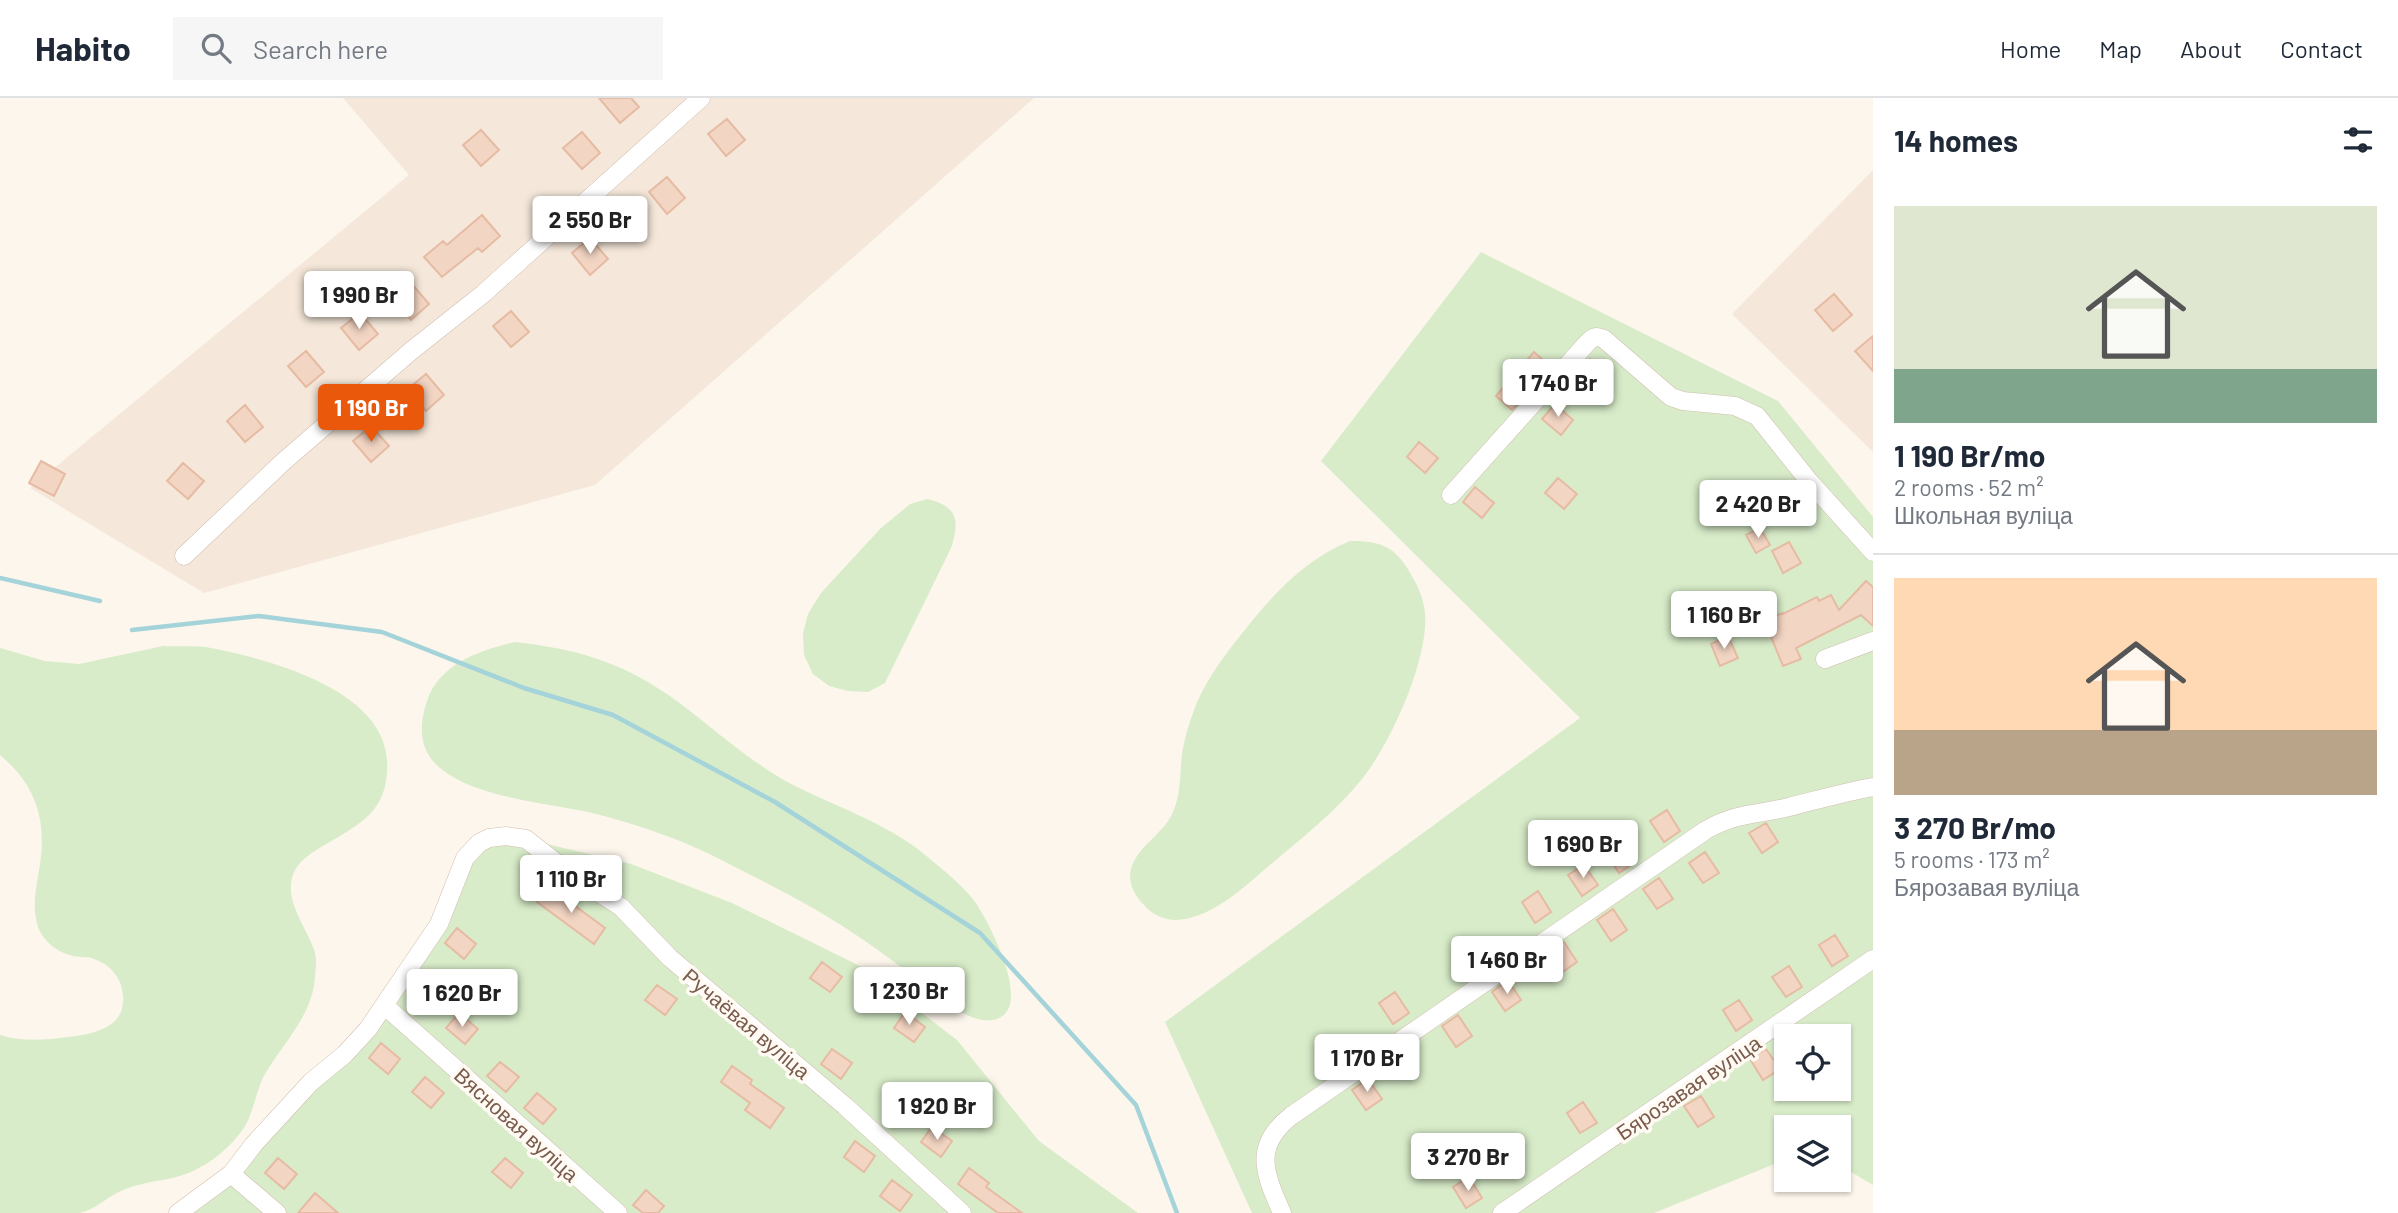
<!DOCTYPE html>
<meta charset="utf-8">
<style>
:root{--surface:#fff;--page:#f6f6f7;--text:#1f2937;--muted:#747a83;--line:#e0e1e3;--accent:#ea580c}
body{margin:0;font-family:Barlow,sans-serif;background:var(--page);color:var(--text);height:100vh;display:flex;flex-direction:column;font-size:26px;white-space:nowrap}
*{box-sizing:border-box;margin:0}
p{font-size:23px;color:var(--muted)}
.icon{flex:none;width:38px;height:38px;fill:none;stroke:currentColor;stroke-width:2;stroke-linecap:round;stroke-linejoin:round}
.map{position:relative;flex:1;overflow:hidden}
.details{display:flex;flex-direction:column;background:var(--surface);width:525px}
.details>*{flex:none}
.fabs{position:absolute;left:1774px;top:926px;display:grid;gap:14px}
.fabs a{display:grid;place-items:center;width:77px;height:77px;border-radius:0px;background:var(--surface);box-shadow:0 2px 5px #0004;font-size:35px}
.price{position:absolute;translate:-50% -60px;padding:0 16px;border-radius:7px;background:#fff;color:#222;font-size:23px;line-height:46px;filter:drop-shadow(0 2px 4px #0008)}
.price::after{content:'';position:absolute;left:50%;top:42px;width:21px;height:16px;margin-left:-10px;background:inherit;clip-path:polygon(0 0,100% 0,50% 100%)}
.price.selected{background:var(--accent);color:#fff}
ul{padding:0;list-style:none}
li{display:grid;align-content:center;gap:14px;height:371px;padding:0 21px}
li+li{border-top:2px solid var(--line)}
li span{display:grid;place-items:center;height:217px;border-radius:0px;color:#555}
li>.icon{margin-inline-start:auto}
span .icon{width:126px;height:126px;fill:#fffc;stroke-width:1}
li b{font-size:30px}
h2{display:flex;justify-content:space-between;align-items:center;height:84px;padding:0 21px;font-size:30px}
header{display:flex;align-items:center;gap:42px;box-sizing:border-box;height:98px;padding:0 35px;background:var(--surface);border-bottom:2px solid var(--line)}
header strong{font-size:33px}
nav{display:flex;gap:38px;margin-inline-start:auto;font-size:24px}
.search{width:490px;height:63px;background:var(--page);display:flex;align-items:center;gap:18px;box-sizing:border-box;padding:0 24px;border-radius:0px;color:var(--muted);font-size:26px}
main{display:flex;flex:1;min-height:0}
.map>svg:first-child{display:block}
.residential{fill:#f5e8da}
.green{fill:#d8ecc9;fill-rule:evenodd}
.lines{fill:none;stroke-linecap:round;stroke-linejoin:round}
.stream{stroke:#a5d3da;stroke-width:4.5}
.building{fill:#f3d5c3;stroke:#e6bba3;stroke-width:2}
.minor-casing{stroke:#d1beb0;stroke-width:19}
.minor{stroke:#fff;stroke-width:18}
.labels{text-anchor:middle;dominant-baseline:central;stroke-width:7;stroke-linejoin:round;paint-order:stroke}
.street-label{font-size:21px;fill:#7a5c4d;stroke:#fffaf3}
</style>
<header>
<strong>Habito</strong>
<div class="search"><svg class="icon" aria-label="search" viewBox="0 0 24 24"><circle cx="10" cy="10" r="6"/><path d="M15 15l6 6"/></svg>Search here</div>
<nav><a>Home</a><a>Map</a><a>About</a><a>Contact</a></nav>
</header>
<main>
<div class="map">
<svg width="1873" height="1115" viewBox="0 0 1873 1115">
<rect width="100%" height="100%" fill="#fdf6ec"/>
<path class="residential" d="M343,0H1034L595,387L204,495L30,390L409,77Z
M1873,72V354L1732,216Z"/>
<path class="green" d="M1481,154L1778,303L1873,419V1087L1839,1067V1029H1787V1061L1654,1115H1252L1165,924L1580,620L1321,363ZM1787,938H1839V990H1787Z
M927,401C958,408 960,423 951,450L885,585L868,594L848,593L829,588L813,576L804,557L803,535L808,516L821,495L880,431L910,406Z
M1350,443C1384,443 1397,450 1413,480C1419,489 1424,504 1425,515C1429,561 1391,645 1362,681C1332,718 1293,747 1257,778C1229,803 1176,845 1143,806C1136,799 1130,788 1130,778C1132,750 1163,738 1173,714C1181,696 1180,674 1182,656C1184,643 1188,628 1193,615C1202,588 1219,565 1236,543C1268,502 1301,463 1350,443Z
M515,544C574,551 617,562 667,596C710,626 747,663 793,687C837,709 886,725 924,756C941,770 959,784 973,801C988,821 1038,916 992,922C971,925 949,906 934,894C910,876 886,857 862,841C822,813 777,790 733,768C687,743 638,726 588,714C543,704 476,700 440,670C418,652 419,627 427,603C439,566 480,552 515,544Z
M163,548C179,549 196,547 211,550C268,561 382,591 387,661C388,676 386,694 377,707C359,736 308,748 295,772C281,800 306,827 314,852C317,859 316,870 315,878C314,913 286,943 268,971C255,990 255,1016 241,1034C224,1056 200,1074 172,1080C155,1084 138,1085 121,1093C107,1099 95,1112 79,1115C57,1115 23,1115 0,1115V937C22,944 46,942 68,939C87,937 116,932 122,911C127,890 116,868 94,861C88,858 80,860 73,858C57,854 44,844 38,829C31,807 37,787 40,766C47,721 35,686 0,657V550L45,563L79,566Z
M526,741L631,766L732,805L862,869L957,942L1039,1043L1138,1115H178L221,1085L385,908L471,752Z"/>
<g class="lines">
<path class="stream" d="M0,480L100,503
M132,532L259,518L382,534L524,590L613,617L775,704L980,835L1136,1007L1177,1115"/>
</g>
<path class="building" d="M599,0H631L639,9L620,25Z
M727,21L745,42L726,58L708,36Z
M481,32L499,52L481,68L463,47Z
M582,34L600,55L582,71L563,50Z
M667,79L685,100L667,116L649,94Z
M482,117L500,138L482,154L478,150L442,179L424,159L443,143L447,147Z
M590,140L608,161L590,177L572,155Z
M411,185L429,206L411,222L393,201Z
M1834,196L1852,217L1833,233L1815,212Z
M511,213L529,234L511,249L493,228Z
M360,215L378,236L359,252L341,230Z
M1873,238V273L1855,253Z
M306,253L324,274L306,289L288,268Z
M1534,254L1551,269L1512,312L1496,298Z
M1590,261L1609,277L1596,292L1578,276Z
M426,276L444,297L426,313L408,291Z
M1555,306L1573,322L1561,337L1542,321Z
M245,307L263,329L245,344L227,323Z
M371,328L389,348L371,364L353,343Z
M1419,344L1438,360L1425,375L1407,359Z
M41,363L65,376L54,398L29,385Z
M183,365L204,383L188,401L167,383Z
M1558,380L1577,396L1564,411L1545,395Z
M1475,389L1494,405L1482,420L1463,404Z
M1760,430L1770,447L1756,455L1746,437Z
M1789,444L1801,465L1783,475L1772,453Z
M1866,483L1873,489V528L1861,517L1796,550L1801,561L1783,568L1764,522L1783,515V516L1817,499L1819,503L1831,497L1839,512Z
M1728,538L1738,560L1720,568L1711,546Z
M1667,712L1680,733L1664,744L1650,723Z
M1766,725L1778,744L1762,755L1749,735Z
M1621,744L1635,764L1619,775L1605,754Z
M1705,754L1719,775L1703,785L1689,765Z
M1584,767L1598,787L1582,798L1568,777Z
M1659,780L1673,801L1657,811L1643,791Z
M548,788L605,830L594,846L537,804Z
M1538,793L1551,814L1535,825L1522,804Z
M1613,811L1627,832L1611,843L1597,822Z
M457,830L476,846L464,861L445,845Z
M1835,837L1848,858L1832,868L1819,847Z
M1564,844L1577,864L1561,875L1548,855Z
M822,864L842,879L830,894L810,880Z
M1789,868L1802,889L1786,899L1772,879Z
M1508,882L1521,902L1505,913L1492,894Z
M657,887L677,901L665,917L645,902Z
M1395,894L1409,915L1393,926L1379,905Z
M1739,902L1752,922L1736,933L1723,912Z
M905,914L925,929L914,944L894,930Z
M459,915L478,931L465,946L446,930Z
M1458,917L1472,938L1456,949L1442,928Z
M381,945L400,961L388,976L369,960Z
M832,951L852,965L841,981L821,966Z
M1766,951L1780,971L1763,982L1750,961Z
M500,964L519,979L506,994L487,978Z
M732,968L752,982L750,986L784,1010L770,1030L745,1012L750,1005L721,984Z
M425,979L444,995L431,1010L412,994Z
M1368,981L1382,1001L1366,1012L1352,992Z
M537,995L556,1011L543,1026L524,1010Z
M1701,998L1714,1019L1698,1029L1684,1008Z
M1583,1004L1597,1025L1580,1035L1567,1015Z
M932,1029L952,1043L941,1059L921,1044Z
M855,1043L875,1058L864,1074L844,1059Z
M278,1060L297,1076L284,1091L265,1075Z
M505,1060L523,1075L511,1090L492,1074Z
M969,1070L989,1085L986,1089L1022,1115H998L958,1086Z
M1469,1079L1482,1100L1466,1110L1453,1089Z
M892,1082L912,1097L900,1113L880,1098Z
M646,1092L664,1108L658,1115H643L633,1107Z
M315,1095L338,1115H298Z"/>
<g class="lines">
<defs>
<path id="minor" d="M1451,397L1588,244C1594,238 1597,238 1604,241L1671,299L1683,303L1735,308L1757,318L1809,383L1873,454
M184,458L283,364L411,253L483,196L701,0
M1825,561L1873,543
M385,908L618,1115
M231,1076L277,1115
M178,1115L231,1076L254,1046L311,984L345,956L368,931L439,826L465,760L479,745L489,740L506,738L526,741L573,778L621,809L670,860L845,1008L962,1115
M1282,1115C1265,1076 1252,1049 1291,1018L1706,732C1738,714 1756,717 1789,709C1817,702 1844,694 1873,689
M1502,1115L1873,861"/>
</defs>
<use href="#minor" class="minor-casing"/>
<use href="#minor" class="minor"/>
</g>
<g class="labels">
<g class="street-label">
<text transform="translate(747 925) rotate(40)">Ручаёвая вуліца</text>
<text transform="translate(1688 989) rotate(-34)">Бярозавая вуліца</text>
<text transform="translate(517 1026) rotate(42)">Вясновая вуліца</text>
</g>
</g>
</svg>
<div class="fabs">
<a><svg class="icon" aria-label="locate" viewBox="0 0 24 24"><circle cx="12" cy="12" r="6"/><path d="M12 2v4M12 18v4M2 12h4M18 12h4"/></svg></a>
<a><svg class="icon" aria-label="layers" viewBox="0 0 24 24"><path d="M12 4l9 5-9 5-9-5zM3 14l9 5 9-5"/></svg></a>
</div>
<b class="price" style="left:590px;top:158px">2 550 Br</b>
<b class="price" style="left:359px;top:233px">1 990 Br</b>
<b class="price" style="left:1558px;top:321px">1 740 Br</b>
<b class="price selected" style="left:371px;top:346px">1 190 Br</b>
<b class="price" style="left:1758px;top:442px">2 420 Br</b>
<b class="price" style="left:1724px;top:553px">1 160 Br</b>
<b class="price" style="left:1583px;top:782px">1 690 Br</b>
<b class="price" style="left:571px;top:817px">1 110 Br</b>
<b class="price" style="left:1507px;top:898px">1 460 Br</b>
<b class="price" style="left:909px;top:929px">1 230 Br</b>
<b class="price" style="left:462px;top:931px">1 620 Br</b>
<b class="price" style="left:1367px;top:996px">1 170 Br</b>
<b class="price" style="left:937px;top:1044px">1 920 Br</b>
<b class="price" style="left:1468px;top:1095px">3 270 Br</b>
</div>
<section class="details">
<h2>14 homes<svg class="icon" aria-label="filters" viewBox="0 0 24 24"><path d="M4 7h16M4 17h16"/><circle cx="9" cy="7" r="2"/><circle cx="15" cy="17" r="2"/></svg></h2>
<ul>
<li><span style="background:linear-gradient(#dfe7d0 75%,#7fa58c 0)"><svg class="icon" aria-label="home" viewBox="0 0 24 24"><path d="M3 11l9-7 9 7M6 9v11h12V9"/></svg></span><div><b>1 190 Br/mo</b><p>2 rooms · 52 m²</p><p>Школьная вуліца</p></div></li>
<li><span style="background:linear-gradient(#ffd9b3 70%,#b9a48a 0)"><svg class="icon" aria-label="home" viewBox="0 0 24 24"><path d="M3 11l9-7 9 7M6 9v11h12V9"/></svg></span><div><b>3 270 Br/mo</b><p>5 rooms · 173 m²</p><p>Бярозавая вуліца</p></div></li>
</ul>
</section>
</main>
